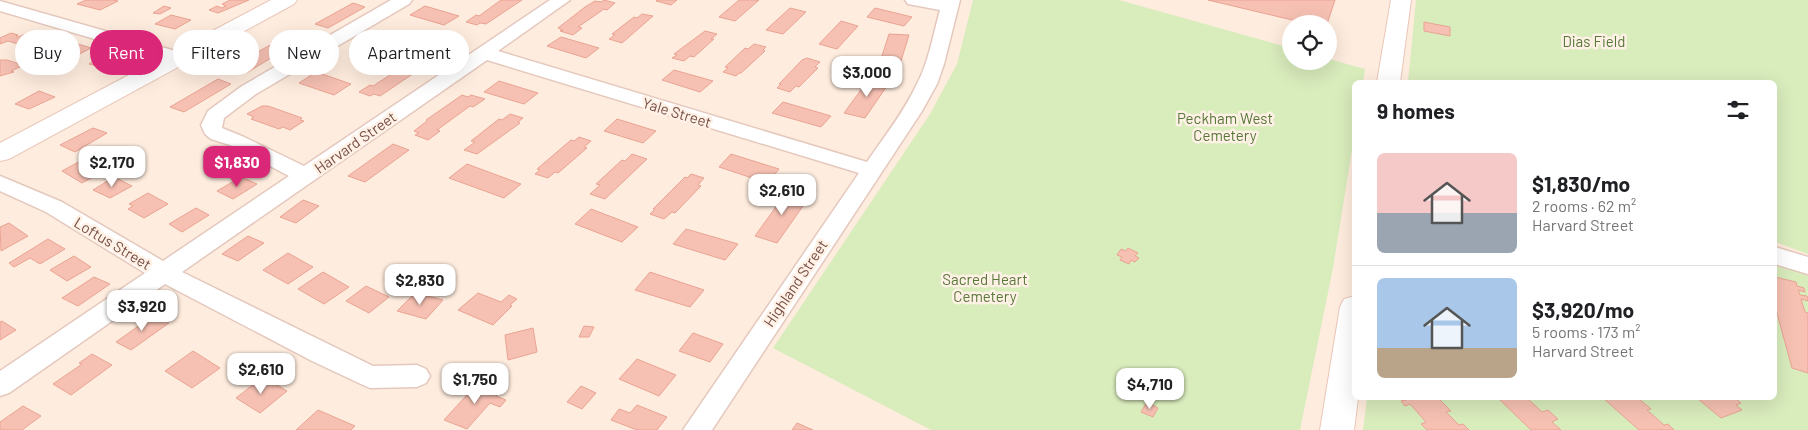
<!DOCTYPE html>
<meta charset="utf-8">
<style>
:root{--surface:#fff;--page:#f6f6f6;--text:#202124;--muted:#757577;--line:#e0e0e0;--accent:#db2777}
body{margin:0;font-family:Barlow,sans-serif;background:var(--page);color:var(--text);height:100vh;display:flex;flex-direction:column;font-size:19px;white-space:nowrap}
*{box-sizing:border-box;margin:0}
p{font-size:16px;color:var(--muted)}
.icon{flex:none;width:28px;height:28px;fill:none;stroke:currentColor;stroke-width:2;stroke-linecap:round;stroke-linejoin:round}
.map{position:relative;flex:1;overflow:hidden}
.side{position:absolute;left:1352px;top:80px;width:425px;height:320px;display:flex;flex-direction:column;background:var(--surface);border-radius:8px;box-shadow:0 5px 20px #0002}
.side>*{flex:none}
.guide{position:absolute;left:15px;top:30px;width:475px;height:45px;display:flex;gap:10px}
.controls{position:absolute;left:1282px;top:15px;display:grid;gap:10px}
.controls a{display:grid;place-items:center;width:55px;height:55px;border-radius:50%;background:var(--surface);box-shadow:0 5px 20px #0002;font-size:25px}
.price{position:absolute;translate:-50% -42px;padding:0 11px;border-radius:10px;background:#fff;color:#222;font-size:16px;line-height:32px;filter:drop-shadow(0 1px 2px #0008)}
.price::after{content:'';position:absolute;left:50%;top:30px;width:15px;height:11px;margin-left:-8px;background:inherit;clip-path:polygon(0 0,100% 0,50% 100%)}
.price.active{background:var(--accent);color:#fff}
ul{padding:0;list-style:none}
li{display:flex;align-items:center;gap:15px;height:125px;padding:0 25px}
li+li{border-top:1px solid var(--line)}
li span{display:grid;place-items:center;flex:none;width:140px;height:100px;border-radius:8px;color:#555}
li>.icon{margin-inline-start:auto}
span .icon{width:60px;height:60px;fill:#fffc;stroke-width:1}
li b{font-size:21px}
h2{display:flex;justify-content:space-between;align-items:center;height:60px;padding:0 25px;font-size:21px}
.chip{padding:0 18px;border-radius:22px;background:var(--surface);box-shadow:0 5px 20px #0002;font-size:18px;line-height:45px}
.chip.active{background:var(--accent);color:#fff}
.map>svg:first-child{display:block}
.green{fill:#d9ecbc}
.building{fill:#f6c1b3;stroke:#eaa392}
.lines{fill:none;stroke-linecap:round;stroke-linejoin:round}
.minor-casing{stroke:#e5c8bd;stroke-width:3}
.secondary-casing{stroke:#eac7b9;stroke-width:2}
.minor{fill:#fff;fill-rule:evenodd}
.secondary{fill:#fff;fill-rule:evenodd}
.labels{text-anchor:middle;dominant-baseline:central;stroke-width:5;stroke-linejoin:round;paint-order:stroke}
.park-label{font-size:15px;fill:#577739;stroke:#fff1e6}
.street-label{font-size:15px;fill:#764d44;stroke:#fff1e6}
</style>
<div class="map">
<svg width="1808" height="430" viewBox="0 0 1808 430">
<rect width="100%" height="100%" fill="#feecde"/>
<path class="green" d="M973,0H1119L1291,48V61H1329V59L1365,69L1363,82H1355V131L1333,268L1300,430H931L773,348L930,114L957,64Z
M1416,0H1808V254L1775,242V82H1408Z
M1775,261L1798,270L1808,276V430H1363L1367,398H1775Z"/>
<path class="building" d="M86,0H113L118,1L100,10L77,4Z
M230,0H249L218,13L209,10L217,6L222,8L226,6L222,4Z
M501,0H522L486,24L480,23L477,25L466,22L476,15L479,16Z
M604,0L615,3L607,10L604,9L578,27L582,28L573,35L560,31L563,30L558,28L585,7L595,1L601,2Z
M677,0L671,5L656,1L657,0Z
M739,0H759L735,21L719,17Z
M1208,0H1335L1327,24H1309Z
M353,3L365,7L328,28L315,24Z
M164,6L171,8L160,14L153,13Z
M425,6L459,16L444,25L410,15Z
M790,8L806,12L783,34L766,30Z
M875,8L912,17L904,26L867,17Z
M642,14L653,16L622,43L609,39L615,35L612,34L634,17L637,18Z
M171,15L191,20L175,29L155,24Z
M841,21L858,26L837,49L819,44Z
M1424,22L1450,27V36L1424,31Z
M705,31L717,34L711,39H714L694,57L690,56L684,61L672,58L677,55L674,54Z
M11,33L18,35L16,36L18,37L28,33L56,38L35,49L8,41L0,44V38Z
M298,34L308,38L296,45L294,44L248,72L237,69L241,66L237,65L252,56H250L289,35L294,37Z
M379,34L414,45L398,54L364,43Z
M889,34L909,35L901,61L881,59Z
M561,37L599,48L586,58L547,46Z
M75,43L91,48L72,58L56,53Z
M754,44L766,47L763,50L765,51L741,73H739L736,76L723,72L728,68L725,67L745,48L748,49Z
M109,53L132,59L113,70L89,64Z
M415,56L427,59L424,62L429,63L380,96L374,94L370,96L359,92L370,85L373,86L407,64L404,63Z
M807,58L820,62L815,67L818,68L799,87L796,86L790,92L777,88L781,84H779L802,60Z
M0,60H7L20,64L17,65L20,67L11,71L14,72L0,76Z
M674,70L713,81L700,92L662,80Z
M316,72L351,84L334,95L299,83Z
M218,79L231,84L184,112L170,107Z
M869,79L889,83L865,118L844,113Z
M499,81L538,93L524,104L484,92Z
M39,91L55,97L29,109L15,104Z
M462,95L468,97L471,95L485,99L473,107L470,106L437,130L440,131L428,140L415,135L419,133L414,131L427,121L426,120Z
M783,102L831,116L821,127L772,113Z
M262,106H268L302,118L300,120L304,121L290,130L283,127L279,129L251,119L254,117L247,114Z
M510,114L523,118L518,122L520,123L477,154L464,150L475,142L471,141L499,119L502,120Z
M617,119L656,131L643,143L604,131Z
M93,128L107,133L75,152L60,145Z
M579,137L591,141L584,147L587,148L558,173L555,172L548,178L535,174L540,170L537,169L571,140L574,141Z
M393,144L409,150L365,182L348,176Z
M632,154L647,159L605,199L590,194L600,185L596,184L622,160L625,161Z
M731,154L779,169L767,183L719,167Z
M88,157L107,169L82,183L62,171Z
M467,164L521,184L504,198L449,178Z
M691,174L704,178L698,185L701,186L675,213L672,212L664,219L650,214L655,209H653L685,177L687,178Z
M114,177L132,186L110,198L93,190Z
M241,177L257,184L233,199L217,191Z
M788,190L810,196L777,243L755,236Z
M148,193L168,204L144,218L128,209L133,206L129,204Z
M303,200L319,206L296,223L280,217Z
M196,208L209,215L182,232L169,224Z
M591,209L638,227L622,242L575,224Z
M9,223L28,236L1,251L0,227Z
M686,229L738,244L725,260L673,244Z
M248,236L264,243L238,261L222,254Z
M48,239L65,249L40,264L30,258L14,267L9,263Z
M1128,248L1138,253L1135,256L1139,258L1135,262L1131,260L1129,264L1120,260L1122,257L1117,255L1121,249L1126,251Z
M288,253L313,267L288,284L263,270Z
M74,256L91,267L67,281L50,270Z
M323,272L349,287L324,304L298,289Z
M650,272L704,290L690,307L635,290Z
M94,277L110,284L78,306L62,298Z
M1775,277L1796,282L1797,286L1804,288L1805,292L1798,290L1800,295L1807,296L1808,299V301L1801,299L1805,312L1808,313V373L1792,368L1775,306Z
M366,286L389,297L369,313L346,301Z
M415,293L443,300L426,319L397,311Z
M478,293L501,302L509,295L517,299L510,305L512,306L493,325L458,310Z
M154,315L169,323L131,350L116,342Z
M2,321L16,330L0,340V322Z
M584,326L594,327L589,337H579Z
M533,328L537,352L508,360L505,335Z
M693,333L723,344L710,362L679,351Z
M193,351L220,368L192,388L165,371Z
M92,354L112,365L71,395L53,384L82,364L79,363Z
M637,359L676,375L659,396L619,379Z
M263,377L287,391L260,413L236,398Z
M494,378L501,380L492,390L499,393L496,396L506,400L500,407L490,403L467,429L444,420L476,385L485,388Z
M581,386L596,393L582,409L567,402Z
M1404,398H1438L1451,411L1446,412L1459,425L1463,424L1469,430H1427L1421,424L1426,422L1410,404L1405,406L1401,401L1406,400Z
M1498,398H1527L1542,412L1548,410L1558,419L1552,422L1561,430H1531Z
M1603,398H1638L1651,409L1647,410L1664,425L1668,424L1674,430H1639Z
M1697,398H1727L1729,400L1735,398L1741,403L1736,405L1742,410L1721,418Z
M1147,402L1158,408L1153,417L1141,412Z
M637,405L667,417L657,430H637L611,420L619,409L630,413Z
M23,406L41,416L22,430H0V422Z
M318,410L355,426L351,430H296Z
M797,423L813,430H792Z"/>
<g class="lines">
<defs>
<path id="minor" d="M391,0H412L409,4L256,94L224,118L222,128L244,137L304,166L550,0H570L498,51L867,162C884,137 904,112 917,84C929,61 933,35 940,10L908,4L905,0H960L944,64L937,84L922,111L712,430H683L859,173L487,60L182,272L373,366L417,365L426,369L430,376L426,383L417,387L370,388L361,384L312,361L165,284L9,393L0,396V371L145,273L46,212L0,191V176L62,202L163,261L289,176L230,145L211,139L205,134L201,125L208,111L242,86Z
M0,1L186,54L188,58L186,62L179,64L0,11Z
M1775,247L1808,257V274L1775,264Z"/>
<path id="secondary" d="M271,0H297L294,4L9,159L0,161V143Z
M1391,0H1411L1400,82H1377Z
M1355,296V398H1358L1354,430H1320L1340,307L1344,299Z"/>
</defs>
<use href="#minor" class="minor-casing"/>
<use href="#secondary" class="secondary-casing"/>
<use href="#minor" class="minor"/>
<use href="#secondary" class="secondary"/>
</g>
<g class="labels">
<g class="park-label">
<text x="1594" y="41">Dias Field</text>
<text x="1225" y="118">Peckham West<tspan x="1225" dy="17">Cemetery</tspan></text>
<text x="985" y="279">Sacred Heart<tspan x="985" dy="17">Cemetery</tspan></text>
</g>
<g class="street-label">
<text transform="translate(677 112) rotate(17)">Yale Street</text>
<text transform="translate(355 142) rotate(-35)">Harvard Street</text>
<text transform="translate(113 243) rotate(31)">Loftus Street</text>
<text transform="translate(795 283) rotate(-56)">Highland Street</text>
</g>
</g>
</svg>
<div class="controls">
<a><svg class="icon" aria-label="locate" viewBox="0 0 24 24"><circle cx="12" cy="12" r="6"/><path d="M12 2v4M12 18v4M2 12h4M18 12h4"/></svg></a>
</div>
<b class="price" style="left:867px;top:98px">$3,000</b>
<b class="price" style="left:112px;top:188px">$2,170</b>
<b class="price active" style="left:237px;top:188px">$1,830</b>
<b class="price" style="left:782px;top:216px">$2,610</b>
<b class="price" style="left:420px;top:306px">$2,830</b>
<b class="price" style="left:142px;top:332px">$3,920</b>
<b class="price" style="left:261px;top:395px">$2,610</b>
<b class="price" style="left:475px;top:405px">$1,750</b>
<b class="price" style="left:1150px;top:410px">$4,710</b>
<div class="guide">
<a class="chip">Buy</a>
<a class="chip active">Rent</a>
<a class="chip">Filters</a>
<a class="chip">New</a>
<a class="chip">Apartment</a>
</div>
<section class="side">
<h2>9 homes<svg class="icon" aria-label="filters" viewBox="0 0 24 24"><path d="M4 7h16M4 17h16"/><circle cx="9" cy="7" r="2"/><circle cx="15" cy="17" r="2"/></svg></h2>
<ul>
<li><span style="background:linear-gradient(#f6c9c9 60%,#9aa5b1 0)"><svg class="icon" aria-label="home" viewBox="0 0 24 24"><path d="M3 11l9-7 9 7M6 9v11h12V9"/></svg></span><div><b>$1,830/mo</b><p>2 rooms · 62 m²</p><p>Harvard Street</p></div></li>
<li><span style="background:linear-gradient(#a9c7e8 70%,#b9a48a 0)"><svg class="icon" aria-label="home" viewBox="0 0 24 24"><path d="M3 11l9-7 9 7M6 9v11h12V9"/></svg></span><div><b>$3,920/mo</b><p>5 rooms · 173 m²</p><p>Harvard Street</p></div></li>
</ul>
</section>
</div>
